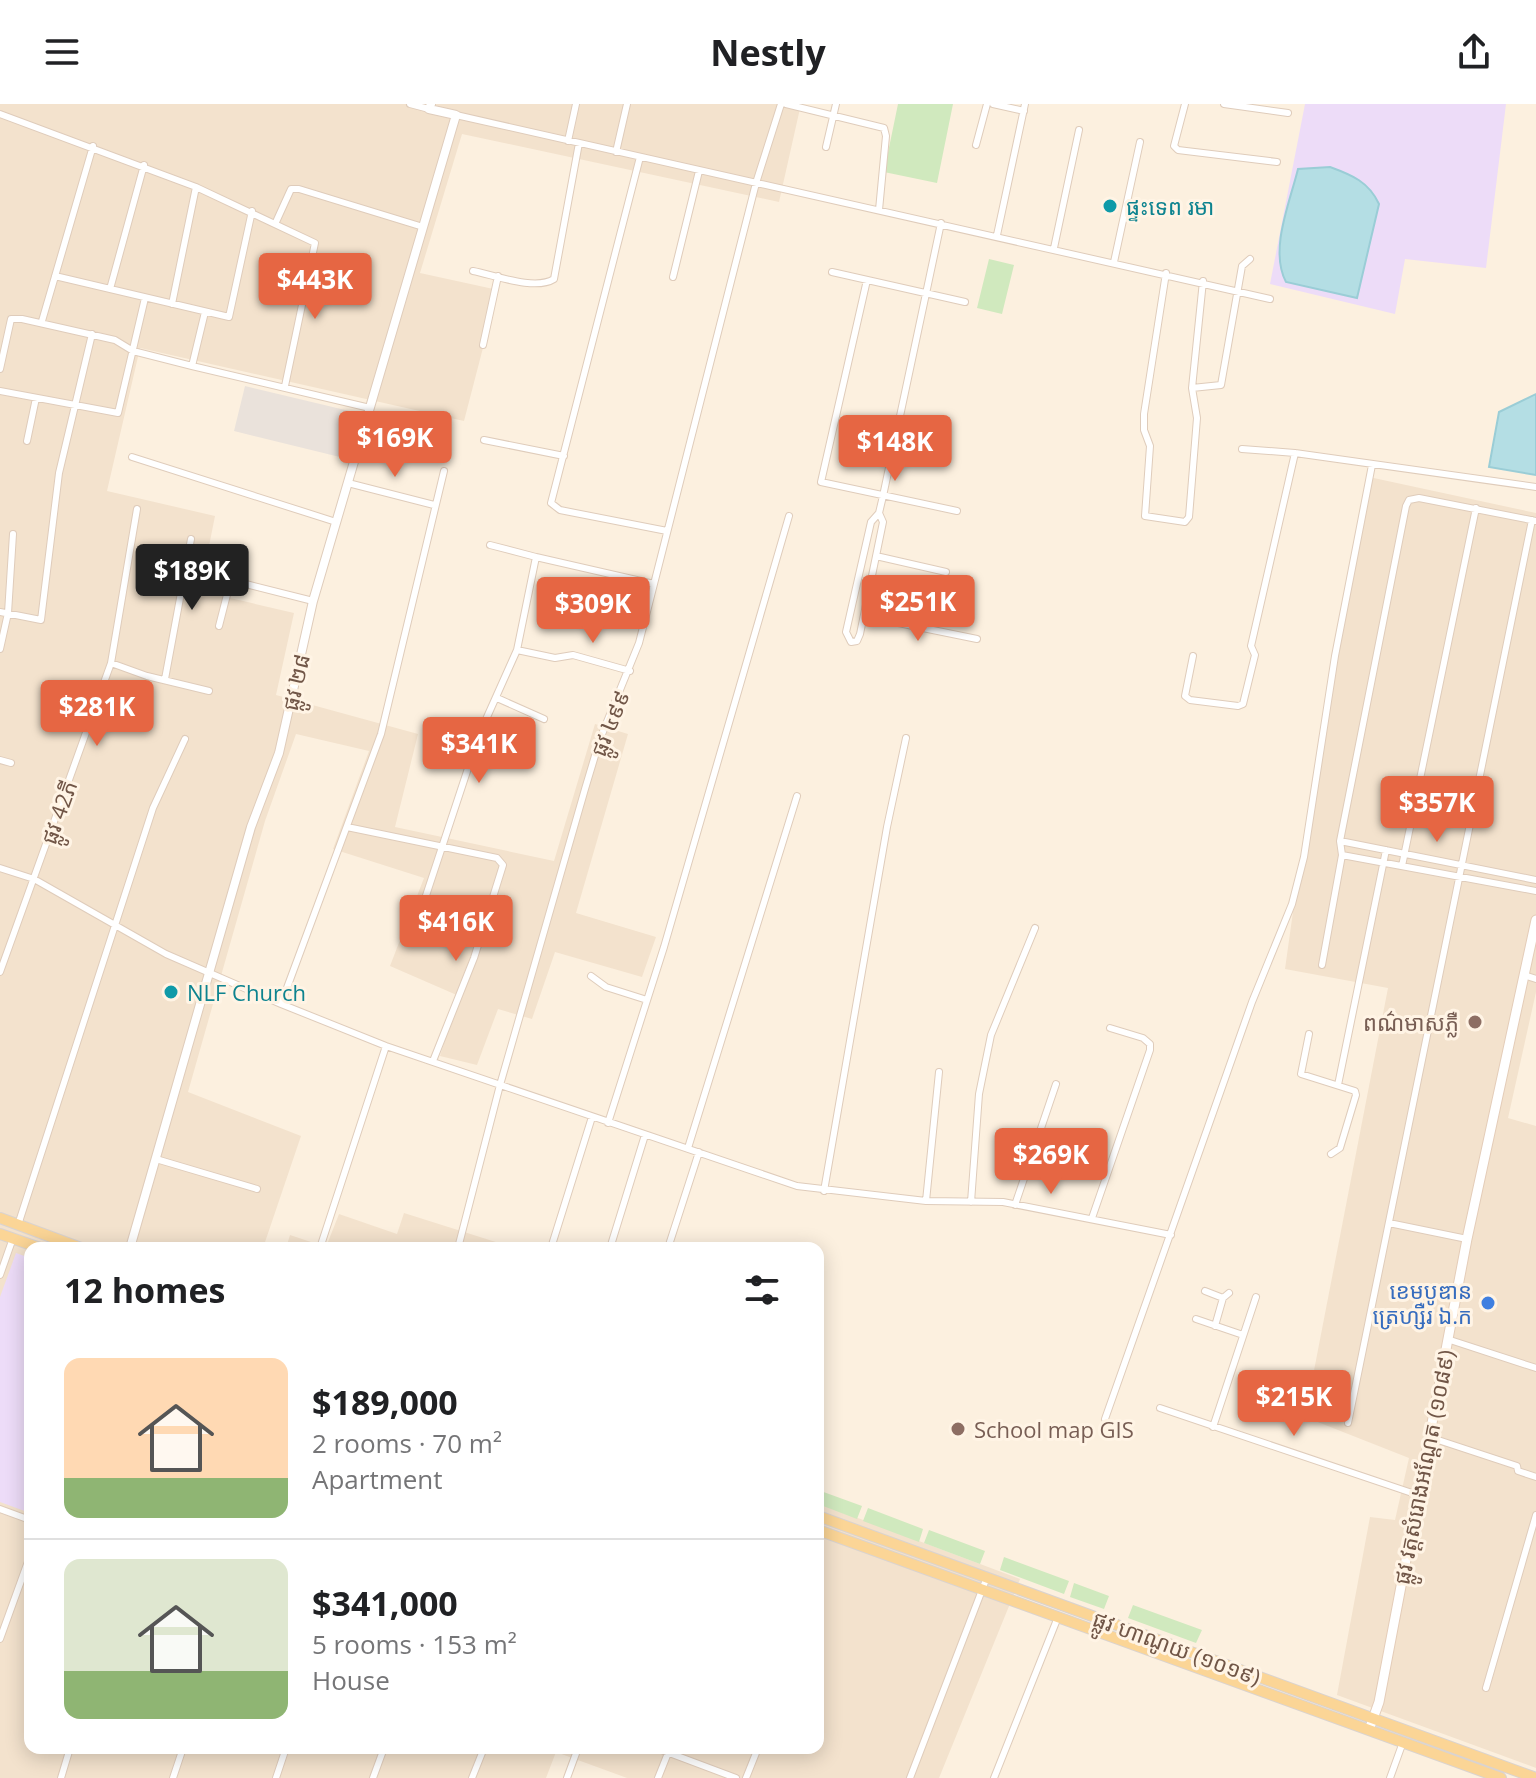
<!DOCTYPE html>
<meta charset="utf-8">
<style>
:root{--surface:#fff;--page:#f2f2f2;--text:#202124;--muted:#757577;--line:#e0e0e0;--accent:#e66643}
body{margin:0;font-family:"Open Sans","Noto Sans Khmer",sans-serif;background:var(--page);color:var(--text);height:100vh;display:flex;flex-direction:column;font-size:30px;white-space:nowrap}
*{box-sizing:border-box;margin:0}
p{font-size:26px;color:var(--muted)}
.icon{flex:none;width:44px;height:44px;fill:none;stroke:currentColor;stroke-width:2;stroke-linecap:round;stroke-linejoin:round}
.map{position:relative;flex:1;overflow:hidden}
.side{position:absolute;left:24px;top:1138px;width:800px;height:512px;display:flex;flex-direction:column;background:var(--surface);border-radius:16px;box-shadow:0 4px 20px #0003}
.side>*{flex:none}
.price{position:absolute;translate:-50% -68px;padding:0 18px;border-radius:8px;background:var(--accent);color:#fff;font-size:26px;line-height:52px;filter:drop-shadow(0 2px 4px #0008)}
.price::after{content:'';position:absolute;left:50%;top:48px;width:24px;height:18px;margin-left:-12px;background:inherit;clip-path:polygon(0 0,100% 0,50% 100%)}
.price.selected{background:#222;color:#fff}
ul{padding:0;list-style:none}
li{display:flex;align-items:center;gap:24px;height:200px;padding:0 40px}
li+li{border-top:2px solid var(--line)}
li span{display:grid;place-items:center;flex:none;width:224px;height:160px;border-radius:16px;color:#555}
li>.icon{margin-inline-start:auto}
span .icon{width:96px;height:96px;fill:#fffc;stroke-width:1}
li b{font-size:34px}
h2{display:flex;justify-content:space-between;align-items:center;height:96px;padding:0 40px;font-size:34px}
header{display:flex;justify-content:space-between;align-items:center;height:104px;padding:0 40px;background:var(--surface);font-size:36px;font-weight:700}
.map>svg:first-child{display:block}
.residential{fill:#f3e2cd}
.industrial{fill:#eae2db}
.education{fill:#eddcf8}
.green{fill:#d0e9be}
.water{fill:#b4dee4;stroke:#9acdd6;stroke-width:2}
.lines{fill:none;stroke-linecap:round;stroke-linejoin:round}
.minor-casing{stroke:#dfccbb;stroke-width:8}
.tertiary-casing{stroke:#dfccbb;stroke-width:10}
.secondary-casing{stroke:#e4cdb9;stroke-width:11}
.primary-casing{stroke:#dad3cf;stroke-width:12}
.minor{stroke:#fff;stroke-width:6}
.tertiary{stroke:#fff;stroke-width:8}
.secondary{stroke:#fff;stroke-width:9}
.primary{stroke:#fbd596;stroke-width:10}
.culture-dot{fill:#0f9aa8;stroke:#fff4e5;stroke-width:3}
.education-dot{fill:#8d6e63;stroke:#fff4e5;stroke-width:3}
.shop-dot{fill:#3f7fe0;stroke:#fff4e5;stroke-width:3}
.labels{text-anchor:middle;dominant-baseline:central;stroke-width:6;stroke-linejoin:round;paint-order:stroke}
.culture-label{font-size:22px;fill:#0d838f;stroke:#fff4e5;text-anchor:start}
.street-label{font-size:22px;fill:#715647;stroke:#fff4e5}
.education-label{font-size:22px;fill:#785e54;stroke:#fff4e5;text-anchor:end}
.shop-label{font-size:22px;fill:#366cbe;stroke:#fff4e5;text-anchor:end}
</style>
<header><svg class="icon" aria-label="menu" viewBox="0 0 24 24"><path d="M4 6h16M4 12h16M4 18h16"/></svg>Nestly<svg class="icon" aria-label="share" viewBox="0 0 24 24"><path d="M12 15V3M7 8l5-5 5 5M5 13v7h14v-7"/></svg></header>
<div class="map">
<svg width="1536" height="1674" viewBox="0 0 1536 1674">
<rect width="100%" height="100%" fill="#fcf0df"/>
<path class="residential" d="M0,0H801L779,98L462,30L420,169L498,186L464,317L140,244L107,387L215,412L200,487L294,509L276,591L418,630L395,723L554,757L595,620L628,630L576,809L656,833L642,873L555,848L532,915L498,905L477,961L440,952L459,892L390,862L424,774L333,745L369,647L296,630L265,717L188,988L301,1032L263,1144H30V1644H818V1399L1020,1475L939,1674H627L556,1648L546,1674H0Z
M1369,373L1536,409V888L1508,1014L1536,1022V1664L1337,1591L1370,1413L1395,1416L1409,1354L1305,1313L1388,884L1285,865L1304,729Z
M404,1109L515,1144H286L290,1131L326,1143L339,1110L397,1130Z"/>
<path class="industrial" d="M245,282L362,310L348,355L234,327Z"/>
<path class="education" d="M1305,0H1506L1486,164L1405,155L1395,210L1270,180Z
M16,1149L30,1154V1409L0,1398V1193Z"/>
<path class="green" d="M898,0H953L937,79L884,68Z
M989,155L1014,161L1002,210L977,204Z
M818,1386L862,1402L857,1415L818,1400Z
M868,1404L923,1425L919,1438L863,1417Z
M929,1426L985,1447L980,1460L924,1439Z
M1004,1453L1069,1477L1064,1490L1000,1466Z
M1074,1479L1109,1492L1104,1505L1070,1493Z
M1133,1501L1202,1526L1196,1539L1128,1514Z"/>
<path class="water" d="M1330,63C1352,71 1369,78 1379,100L1357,194L1286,178C1269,146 1290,98 1298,65Z
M1536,290V371L1489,363L1499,308Z"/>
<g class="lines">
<defs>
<path id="minor" d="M410,0L429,5
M786,0L884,24L886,32L879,106
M993,0L1024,7
M1185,0L1174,42L1178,46L1277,58
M1224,0L1288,9
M0,10L196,83L315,139L285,282
M456,11L1270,195
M568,37L576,0
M976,41L987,0
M826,43L836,0
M616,48L627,0
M640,53L551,399L560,406L667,427
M276,118L291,85H299L423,123
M997,131L1025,0
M1054,144L1079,26
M1114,158L1140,38
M473,167C494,171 535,187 554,175L579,39
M832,168L965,198
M1166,169L1144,310V326L1150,342L1145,412L1185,418L1189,413L1197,314L1192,284L1203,177
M55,172L229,213L252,107
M673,173L699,67
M867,176L821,378L957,407
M110,185L144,61
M172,200L196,83
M42,217L93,42
M483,241L498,172
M192,262L205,208
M0,265L11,215H22L115,236L133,247L192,262L370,304
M1192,284L1221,281L1242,162L1250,155
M0,287L118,309L145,194
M484,336L564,352
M27,337L36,294
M1242,345L1295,349L1536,383
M132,353L336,418
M348,379L434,401
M879,409L883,418L860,530L857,537L851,538L846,528L871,418L879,409L883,392L941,119
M490,441L536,453
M876,452L946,468
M0,508L41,516L59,369L92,230
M864,512L977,535
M219,522L230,479L234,477L313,497
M0,545L8,509L13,430
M517,546L555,554L573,551L630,567
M1193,552L1185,592L1190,596L1238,602L1243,600L1255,551L1251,542L1295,349
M111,559L147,572L209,587
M165,575L191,435
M497,594L544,615
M0,656L11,659
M347,723L497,754L503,761L474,854L433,957
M1340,737L1536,776
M1342,751L1536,787
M1402,762L1476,404
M0,764L34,775L166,850L281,900L386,942L797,1082L926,1097L1003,1098L1171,1131
M411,837L479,631L517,546L536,453L654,480
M1322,861L1342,751L1340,737L1406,402L1409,396L1419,394L1536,417
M0,868L111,559L137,405
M1524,871L1536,875
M591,872L606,883L647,896
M281,900L381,630L444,367
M1309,930L1301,970L1355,987L1356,991L1340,1044L1331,1050
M1338,981L1386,746
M608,1019L664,843L789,412
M688,1044L797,692
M156,1055L257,1085
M824,1087L887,723L906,634
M926,1097L939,968
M971,1098L979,990L991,931L1035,824
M1015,1101L1056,980
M1092,1114L1150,946V940L1143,934L1110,924
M1389,1119L1467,1135
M18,1121L153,704L185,635
M611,1141L645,1031
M320,1144L386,942
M458,1144L500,981L585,685L600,635L639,539L756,79L781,0
M551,1144L592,1013
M668,1144L699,1048
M0,1171L13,1134
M1205,1187L1223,1194
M1196,1215L1243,1231
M1215,1222L1223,1194L1229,1189
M1447,1235L1536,1264
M1160,1304L1418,1391
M1105,1315L1252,898L1292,800L1304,753L1335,552L1372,361
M1348,1319L1532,416
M1213,1323L1256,1193
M1429,1333L1517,1362L1518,1367L1536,1373
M0,1405L30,1416
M0,1535L30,1452
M1486,1584L1536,1411
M656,1644L736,1674
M61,1674L70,1644
M173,1674L183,1644
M276,1674L286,1644
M373,1674L384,1644
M472,1674L484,1644
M567,1674L578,1644
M658,1674L670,1644
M746,1674L758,1644
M910,1674L987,1473
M994,1674L1058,1513
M1390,1674L1403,1638"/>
<path id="tertiary" d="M130,1144L251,723L279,649L313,497L456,11L429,5L431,0"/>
<path id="secondary" d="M1369,1626L1379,1598L1467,1135L1536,816"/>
<path id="primary" d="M0,1114L81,1144
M0,1130L40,1144
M818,1412L1536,1674
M818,1426L1501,1674"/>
</defs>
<use href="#minor" class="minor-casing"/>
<use href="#tertiary" class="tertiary-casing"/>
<use href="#secondary" class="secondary-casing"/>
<use href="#primary" class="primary-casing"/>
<use href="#minor" class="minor"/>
<use href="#tertiary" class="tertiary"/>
<use href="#secondary" class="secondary"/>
<use href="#primary" class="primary"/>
</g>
<g class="culture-dot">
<circle cx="1110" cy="102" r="8"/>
<circle cx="171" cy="888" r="8"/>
</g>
<g class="education-dot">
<circle cx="1475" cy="918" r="8"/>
<circle cx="958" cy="1325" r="8"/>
</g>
<circle class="shop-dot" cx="1488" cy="1199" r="8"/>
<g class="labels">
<g class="culture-label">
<text x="1126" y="102">ផ្ទះទេព រមា</text>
<text x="187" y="888">NLF Church</text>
</g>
<g class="street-label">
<text transform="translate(295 578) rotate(-77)">ផ្លូវ ២៨</text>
<text transform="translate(609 619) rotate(-68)">ផ្លូវ ៤៩៩</text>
<text transform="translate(58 708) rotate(-70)">ផ្លូវ 42ភី</text>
<text transform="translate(1423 1363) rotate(-79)">ផ្លូវ វត្តសំរោងអណ្ដែត (១០៨៩)</text>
<text transform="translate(1177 1543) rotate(20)">ផ្លូវ ហាណូយ (១០១៩)</text>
</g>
<g class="education-label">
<text x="1459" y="918">ពណ៌មាសភ្លឺ</text>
<text x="974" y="1325" text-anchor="start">School map GIS</text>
</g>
<g class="shop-label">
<text x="1472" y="1186">ខេមបូឌាន<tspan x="1472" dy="25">ត្រេហ្សឺរ ឯ.ក</tspan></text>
</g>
</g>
</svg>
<b class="price" style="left:315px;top:217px">$443K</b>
<b class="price" style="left:395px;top:375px">$169K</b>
<b class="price" style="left:895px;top:379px">$148K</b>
<b class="price selected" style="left:192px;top:508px">$189K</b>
<b class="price" style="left:918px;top:539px">$251K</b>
<b class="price" style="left:593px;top:541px">$309K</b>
<b class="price" style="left:97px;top:644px">$281K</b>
<b class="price" style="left:479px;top:681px">$341K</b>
<b class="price" style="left:1437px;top:740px">$357K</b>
<b class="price" style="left:456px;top:859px">$416K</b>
<b class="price" style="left:1051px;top:1092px">$269K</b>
<b class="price" style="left:1294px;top:1334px">$215K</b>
<section class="side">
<h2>12 homes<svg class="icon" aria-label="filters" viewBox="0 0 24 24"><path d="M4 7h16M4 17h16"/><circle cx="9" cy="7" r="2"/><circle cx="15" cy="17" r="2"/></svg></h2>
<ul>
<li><span style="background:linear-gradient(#ffd9b3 75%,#8fb573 0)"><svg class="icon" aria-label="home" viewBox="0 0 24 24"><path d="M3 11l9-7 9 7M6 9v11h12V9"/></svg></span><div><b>$189,000</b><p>2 rooms · 70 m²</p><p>Apartment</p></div></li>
<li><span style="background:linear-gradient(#dfe7d0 70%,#8fb573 0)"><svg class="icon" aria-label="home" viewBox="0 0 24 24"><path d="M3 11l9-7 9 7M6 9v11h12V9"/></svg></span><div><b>$341,000</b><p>5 rooms · 153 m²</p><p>House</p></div></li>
</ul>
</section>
</div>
